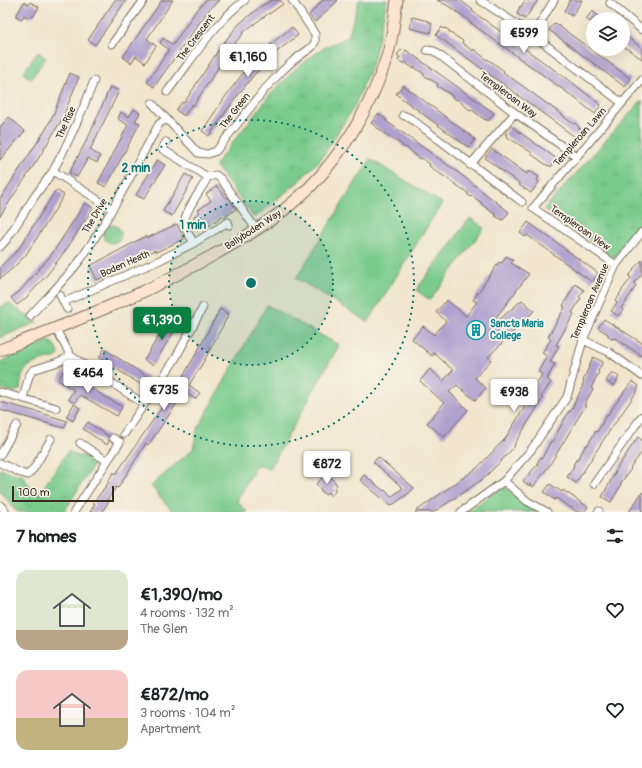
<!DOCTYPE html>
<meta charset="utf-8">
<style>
:root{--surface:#fff;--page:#f2f2f2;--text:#202124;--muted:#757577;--accent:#0b8043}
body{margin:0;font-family:Pangolin,sans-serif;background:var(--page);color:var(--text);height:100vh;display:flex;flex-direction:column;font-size:15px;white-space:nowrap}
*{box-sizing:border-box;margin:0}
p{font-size:13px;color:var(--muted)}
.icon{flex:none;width:22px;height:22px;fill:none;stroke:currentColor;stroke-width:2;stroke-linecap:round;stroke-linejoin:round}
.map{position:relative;height:512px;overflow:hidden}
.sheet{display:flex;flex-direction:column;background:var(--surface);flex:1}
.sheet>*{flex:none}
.fabs{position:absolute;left:586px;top:12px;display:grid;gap:8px}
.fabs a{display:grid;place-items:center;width:44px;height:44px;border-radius:50%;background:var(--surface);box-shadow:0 4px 16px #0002;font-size:20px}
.scale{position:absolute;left:12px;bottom:10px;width:102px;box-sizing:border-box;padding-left:4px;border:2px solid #3b2a1e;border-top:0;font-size:11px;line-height:14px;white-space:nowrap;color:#3b2a1e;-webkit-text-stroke:3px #f7f3e8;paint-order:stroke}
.price{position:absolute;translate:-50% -34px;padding:0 9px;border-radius:4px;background:#fff;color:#222;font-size:13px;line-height:26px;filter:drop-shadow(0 1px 2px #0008)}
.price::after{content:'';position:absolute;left:50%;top:24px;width:12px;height:9px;margin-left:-6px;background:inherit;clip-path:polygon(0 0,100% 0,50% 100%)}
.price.selected{background:var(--accent);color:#fff}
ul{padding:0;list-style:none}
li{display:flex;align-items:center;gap:12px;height:100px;padding:0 16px}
li span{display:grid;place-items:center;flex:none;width:112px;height:80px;border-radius:12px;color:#555}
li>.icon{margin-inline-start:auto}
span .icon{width:48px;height:48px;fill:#fffc;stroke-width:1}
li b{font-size:17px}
h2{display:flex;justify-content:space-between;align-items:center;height:48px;padding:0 16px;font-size:17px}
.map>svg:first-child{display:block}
.grass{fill:url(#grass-tufts);stroke:#5a7a56}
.green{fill:#7acb8d;stroke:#5a7a56}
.building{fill:#aea1ce}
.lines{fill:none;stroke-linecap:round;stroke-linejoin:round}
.minor-casing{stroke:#7b6c5b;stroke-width:9}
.secondary-casing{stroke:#7b6c5b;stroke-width:13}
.minor{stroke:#fff;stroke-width:7}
.secondary{stroke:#fde4d1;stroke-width:11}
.ring{fill:none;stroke:#0f766e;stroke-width:2;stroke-dasharray:2 4}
.labels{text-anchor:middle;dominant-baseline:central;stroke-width:3.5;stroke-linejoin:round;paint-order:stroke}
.street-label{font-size:10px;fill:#3b2a1e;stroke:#f7f3e8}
.culture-label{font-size:10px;font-weight:bold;fill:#0d838f;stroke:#f7f3e8;text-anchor:start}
.centre{fill:#0f766e;stroke:#f7f3e8;stroke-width:2}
.ring-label{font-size:12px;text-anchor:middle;font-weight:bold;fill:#0f766e;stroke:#f7f3e8;stroke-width:3.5;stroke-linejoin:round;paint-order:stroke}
</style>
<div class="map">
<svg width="642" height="512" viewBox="0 0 642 512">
<defs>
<pattern id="grass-tufts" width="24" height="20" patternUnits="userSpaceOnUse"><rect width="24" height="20" fill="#7acb8d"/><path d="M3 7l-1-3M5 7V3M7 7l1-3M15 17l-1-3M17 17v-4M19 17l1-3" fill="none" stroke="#6aae79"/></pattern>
</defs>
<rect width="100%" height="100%" fill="#f7f3e8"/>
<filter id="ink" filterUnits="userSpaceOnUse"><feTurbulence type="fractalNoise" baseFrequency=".025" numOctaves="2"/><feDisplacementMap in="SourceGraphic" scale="8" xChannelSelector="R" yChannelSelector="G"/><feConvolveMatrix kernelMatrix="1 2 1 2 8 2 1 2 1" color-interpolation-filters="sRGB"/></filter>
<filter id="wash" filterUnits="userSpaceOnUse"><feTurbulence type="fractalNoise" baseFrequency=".012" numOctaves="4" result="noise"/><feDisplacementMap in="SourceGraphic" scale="16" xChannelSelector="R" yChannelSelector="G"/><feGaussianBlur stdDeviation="0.9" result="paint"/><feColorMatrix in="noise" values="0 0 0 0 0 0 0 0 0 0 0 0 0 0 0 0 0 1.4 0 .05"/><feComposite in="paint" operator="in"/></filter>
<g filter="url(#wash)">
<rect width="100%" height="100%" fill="#f1e6cd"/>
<path class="grass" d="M359,0H387L374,58L355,105L321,159L297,183L254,218L215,165L269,96L295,69L325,47L348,37Z
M642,100V223L614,258L544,209Z
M49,341C55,343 57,350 59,355L57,357C47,360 29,362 24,372C21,377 21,384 20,389L15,392L0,389V362Z
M68,451L79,457L83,455L95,462L64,512H17L0,491V469L23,476L33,491L39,494Z"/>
<path class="green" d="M38,52L46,58L31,79L23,73Z
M370,159L442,203L368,322L296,278Z
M470,218L484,228L430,300L416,290Z
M103 234a9 9 0 1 1 18 0a9 9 0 1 1-18 0Z
M8,303L37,322L0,338V307Z
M267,305L339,345L269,470L257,464L237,501L247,512H173L151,486L193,449L197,430Z
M501,488L508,489L525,504L538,512H467Z"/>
<g id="blocks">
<path class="building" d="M115,0H126L95,45L88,40Z
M162,0H173L147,39L156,46L145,63L136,56L131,63L123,57Z
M206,0H219L210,8L202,19L154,87L147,82L169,50L160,43L163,38L173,45L195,12Z
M272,0H280L283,4L269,14V13L242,33L243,34L233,45L193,106L192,104L184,116L176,110L182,102L184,103L221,46L239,24L260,7Z
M323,0H338L315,22L309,15Z
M437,0H460L473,10L472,11L574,84L601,105L595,114L572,96L468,21L469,20L463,16L450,7Z
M525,0H538L525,19L517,14L520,6L521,7Z
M570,0H582L572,16L564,11Z
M24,2L29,5L30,2L39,7L33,17L31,16L29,18L24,15L22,19L16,16Z
M593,10V12L603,19H593V23L586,19Z
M412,17L429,21V23H432L430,33L409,28Z
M555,23L631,79L625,87L549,30Z
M292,27L298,35L274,54L275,55L253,76L234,100L209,136L202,131L228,93L247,68L271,46L270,45Z
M442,27L444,29L445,28L450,31L449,32L463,41L462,43L473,51L474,49L487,60V59L492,62L504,71L503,72L564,116V117L574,124L575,123L579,127L578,128L581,129L575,137L436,35Z
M623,34L642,48V59L623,46Z
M401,50L404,53L406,50L413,55L494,113L488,121L486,119L485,120L471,109L470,110L457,99L456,100L452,97V96L450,94L437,86L438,84L423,75L424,74L414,67V69L405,62L404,64L398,60L400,57L397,55Z
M70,73L79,77L62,119L38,159L0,216V199L46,129L54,113Z
M403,85L475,139L469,148L396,94Z
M110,87L119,91L90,150L100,156L97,163L88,158L77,177L69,173L90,134Z
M134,109L140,113L135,121L140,123L106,187L98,183L128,125L118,119L121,112L129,117Z
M378,114L387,120L386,121L455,170L509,212L503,220L495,216L496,215L481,204L482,203L472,196L471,197L467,194L468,193L429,166L430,164L421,158L420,159L406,147L405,148L401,145V144L391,137H389L371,123Z
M9,117L25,131L0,160V127Z
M511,126L557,159L551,167L549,165L548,166L531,154L532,153L506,136L507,135L505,134Z
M492,149L527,174L529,171L539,177L537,180L539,182L531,193L519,185L520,184L485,158Z
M157,160L165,165L144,199L136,195Z
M185,174L193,179L172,216L163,211Z
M217,186L226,198L228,197L236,209L224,218L222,216L209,226L207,225L202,229L193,217L200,212L198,210L211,201L206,194Z
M56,190L64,195L50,218L25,256L14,267L0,279V267L18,250Z
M85,203L93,208L68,247L47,275L26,298L17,305L11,298L20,291L52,254Z
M528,222L598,273L592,282L527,235L525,237L520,233Z
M177,224L184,239L156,252L155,250L97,280L90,266L146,236L147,238Z
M506,256L513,260L511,263L529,274L491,324L493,325L522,300L534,311L488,357L491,360L475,378L486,388L475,400L457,385L449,392L468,410L444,437L427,423L444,403L420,381L430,369L443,381L453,370L434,353L432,356L412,339L423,326L434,335L446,321L436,312L447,300L466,316L477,302L473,300L499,262L502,263Z
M642,260V274L634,283L636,286L626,301H627L621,308L623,310L618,316L611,311L617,303L615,301L620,295L619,294L622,291V290L631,278L629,276L634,270L633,269Z
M575,284L584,290L579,297L581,298L572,313L574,314L556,345L559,346L550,362L555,364L547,379L551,382L541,397L543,398L514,445L515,446L501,461L483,479L434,512H415L477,468L505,439L535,390L534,389L542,374L538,372L547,356L542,353L551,339L548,337L565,307L563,306Z
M220,309L229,314L204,361L189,385L200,393L195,399L185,392L148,445L146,443L118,488L116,487L107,500L109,501L102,512H90L95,504L93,503L109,482L108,481L114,472L116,474L182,378L196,354Z
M171,316L180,322L153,365L144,360Z
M604,319L642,343V356L615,338L612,339L608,336V334L598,328Z
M104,349L148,377L143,386L99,358Z
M593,357L603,362L598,371L599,372L591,388L593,389L584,405H586L549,466L533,487L530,484L529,486L523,481L538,464L537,463L541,457L542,458L551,441L552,442L569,411L570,412L583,386H582L584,381H583Z
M63,371L122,407L117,416L80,395L74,403L68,399L74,390L58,380Z
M612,372L619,377L614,386L606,381Z
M632,381L639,386L637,390H638L604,439L576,483L567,477L574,466L573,465L576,460L577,461L586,445L587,446L596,431L597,432L606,416H607Z
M0,402L38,412L67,421L64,428L0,410Z
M74,404L80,408L73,421L66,417Z
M88,422L108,436L109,441L107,445L83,429Z
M638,437L642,440V452L630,468L631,469L620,484L621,485L611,502L602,497L619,465Z
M378,457L414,488L409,493L391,506L360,480L364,475L384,491L385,490L391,497L403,488L373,462Z
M328,473L337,485L334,488L336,491L331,496L328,492L325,495L316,484Z
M550,484L562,492L563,490L588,507L584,512H577L556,498L555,500L544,492Z
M642,492V512H629L635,503Z"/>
</g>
</g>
<g filter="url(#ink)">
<use href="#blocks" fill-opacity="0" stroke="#7b6c5b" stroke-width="1"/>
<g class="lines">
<defs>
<path id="minor" d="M480,0L533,35L622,103
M610,3L642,30
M533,35L554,0
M112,44L144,0
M427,50L434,51L515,113L576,156
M167,92C192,60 212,25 245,0
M152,103L198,153L208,154L216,151L265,89L282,71L294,60L312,47L315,42V34L292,0
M403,115L410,118L522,202
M166,142L162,149L208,177L216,175L221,179L256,229
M470,165L515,113
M53,171C69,142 82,112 94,81
M194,243L228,222L229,225
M0,247L7,239L35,196L53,171L112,209
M616,265L533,208L642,80
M60,295L67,309
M64,302L158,261L194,243C191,238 187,232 185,227C180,216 203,188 208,177
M30,316C47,297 66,279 81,259C111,216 134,169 159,124L166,119
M55,328L71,356L144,404
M583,340L609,352L642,376
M0,392L56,408
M23,398L29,376L33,370L58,362L71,356
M124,434L174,361L203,307
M80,443L107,461
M0,455L17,425
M0,463L21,473L28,475L34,468L51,439
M504,481L527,501L547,512
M594,484L642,416
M0,505L6,512
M74,512L120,442L113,438
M461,512L504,481L531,450L567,397L583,340L616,265L642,232
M598,512L599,511"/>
<path id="secondary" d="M0,350C47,332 94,314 140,293C164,282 187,269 210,257C250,235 291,210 321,175C351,140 373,100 387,57C393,38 394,19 397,0"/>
</defs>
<use href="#minor" class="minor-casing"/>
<use href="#secondary" class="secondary-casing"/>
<use href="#minor" class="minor"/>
<use href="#secondary" class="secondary"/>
</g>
</g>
<circle cx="251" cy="283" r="82" fill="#0f766e" fill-opacity=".12"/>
<g class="ring">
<circle cx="251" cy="283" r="82"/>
<circle cx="251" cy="283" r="163"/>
</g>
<defs>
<symbol id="building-ring" viewBox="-11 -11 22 22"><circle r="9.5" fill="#f7f3e8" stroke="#0f9aa8" stroke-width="1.5"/><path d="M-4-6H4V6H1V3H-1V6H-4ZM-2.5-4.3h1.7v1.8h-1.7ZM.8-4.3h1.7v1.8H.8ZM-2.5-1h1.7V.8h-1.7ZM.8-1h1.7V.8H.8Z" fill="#0f9aa8"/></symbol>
</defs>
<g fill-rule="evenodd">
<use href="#building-ring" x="465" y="319" width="22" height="22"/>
</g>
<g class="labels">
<g class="street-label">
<text transform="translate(196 38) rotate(-53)">The Crescent</text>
<text transform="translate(508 95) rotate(37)">Templeroan Way</text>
<text transform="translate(235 111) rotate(-52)">The Green</text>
<text transform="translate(66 123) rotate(-66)">The Rise</text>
<text transform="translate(580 137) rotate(-49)">Templeroan Lawn</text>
<text transform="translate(95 216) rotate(-59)">The Drive</text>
<text transform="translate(580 228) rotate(35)">Templeroan View</text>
<text transform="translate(253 230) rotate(-33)">Ballyboden Way</text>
<text transform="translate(125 264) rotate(-24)">Boden Heath</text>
<text transform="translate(590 302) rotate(-67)">Templeroan Avenue</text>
</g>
<g class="culture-label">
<text x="490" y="324">Sancta Maria<tspan x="490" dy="12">College</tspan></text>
</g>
</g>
<circle cx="251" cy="283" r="6" class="centre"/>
<g class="ring-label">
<text x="136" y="172">2 min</text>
<text x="193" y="229">1 min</text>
</g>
</svg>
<div class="fabs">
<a><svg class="icon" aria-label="layers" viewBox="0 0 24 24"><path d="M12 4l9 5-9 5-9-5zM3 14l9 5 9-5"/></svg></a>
</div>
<div class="scale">100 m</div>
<b class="price" style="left:524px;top:54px">€599</b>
<b class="price" style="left:248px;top:78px">€1,160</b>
<b class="price selected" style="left:162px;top:341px">€1,390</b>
<b class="price" style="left:88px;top:394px">€464</b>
<b class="price" style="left:164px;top:411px">€735</b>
<b class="price" style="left:514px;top:413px">€938</b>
<b class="price" style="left:327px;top:485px">€872</b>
</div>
<section class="sheet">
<h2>7 homes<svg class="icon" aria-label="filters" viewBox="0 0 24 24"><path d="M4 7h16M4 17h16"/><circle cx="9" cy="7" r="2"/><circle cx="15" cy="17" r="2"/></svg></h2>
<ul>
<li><span style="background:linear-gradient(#dfe7d0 75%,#b9a48a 0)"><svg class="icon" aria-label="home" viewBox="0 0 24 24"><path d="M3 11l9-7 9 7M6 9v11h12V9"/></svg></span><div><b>€1,390/mo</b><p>4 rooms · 132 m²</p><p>The Glen</p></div><svg class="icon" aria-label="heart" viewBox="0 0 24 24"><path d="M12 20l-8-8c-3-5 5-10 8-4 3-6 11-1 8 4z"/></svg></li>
<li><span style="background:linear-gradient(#f6c9c9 60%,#c2b280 0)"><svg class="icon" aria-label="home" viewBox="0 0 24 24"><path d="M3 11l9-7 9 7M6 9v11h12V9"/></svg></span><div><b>€872/mo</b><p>3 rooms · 104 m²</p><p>Apartment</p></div><svg class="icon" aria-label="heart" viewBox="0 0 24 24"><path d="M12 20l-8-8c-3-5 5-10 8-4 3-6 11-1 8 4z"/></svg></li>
</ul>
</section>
